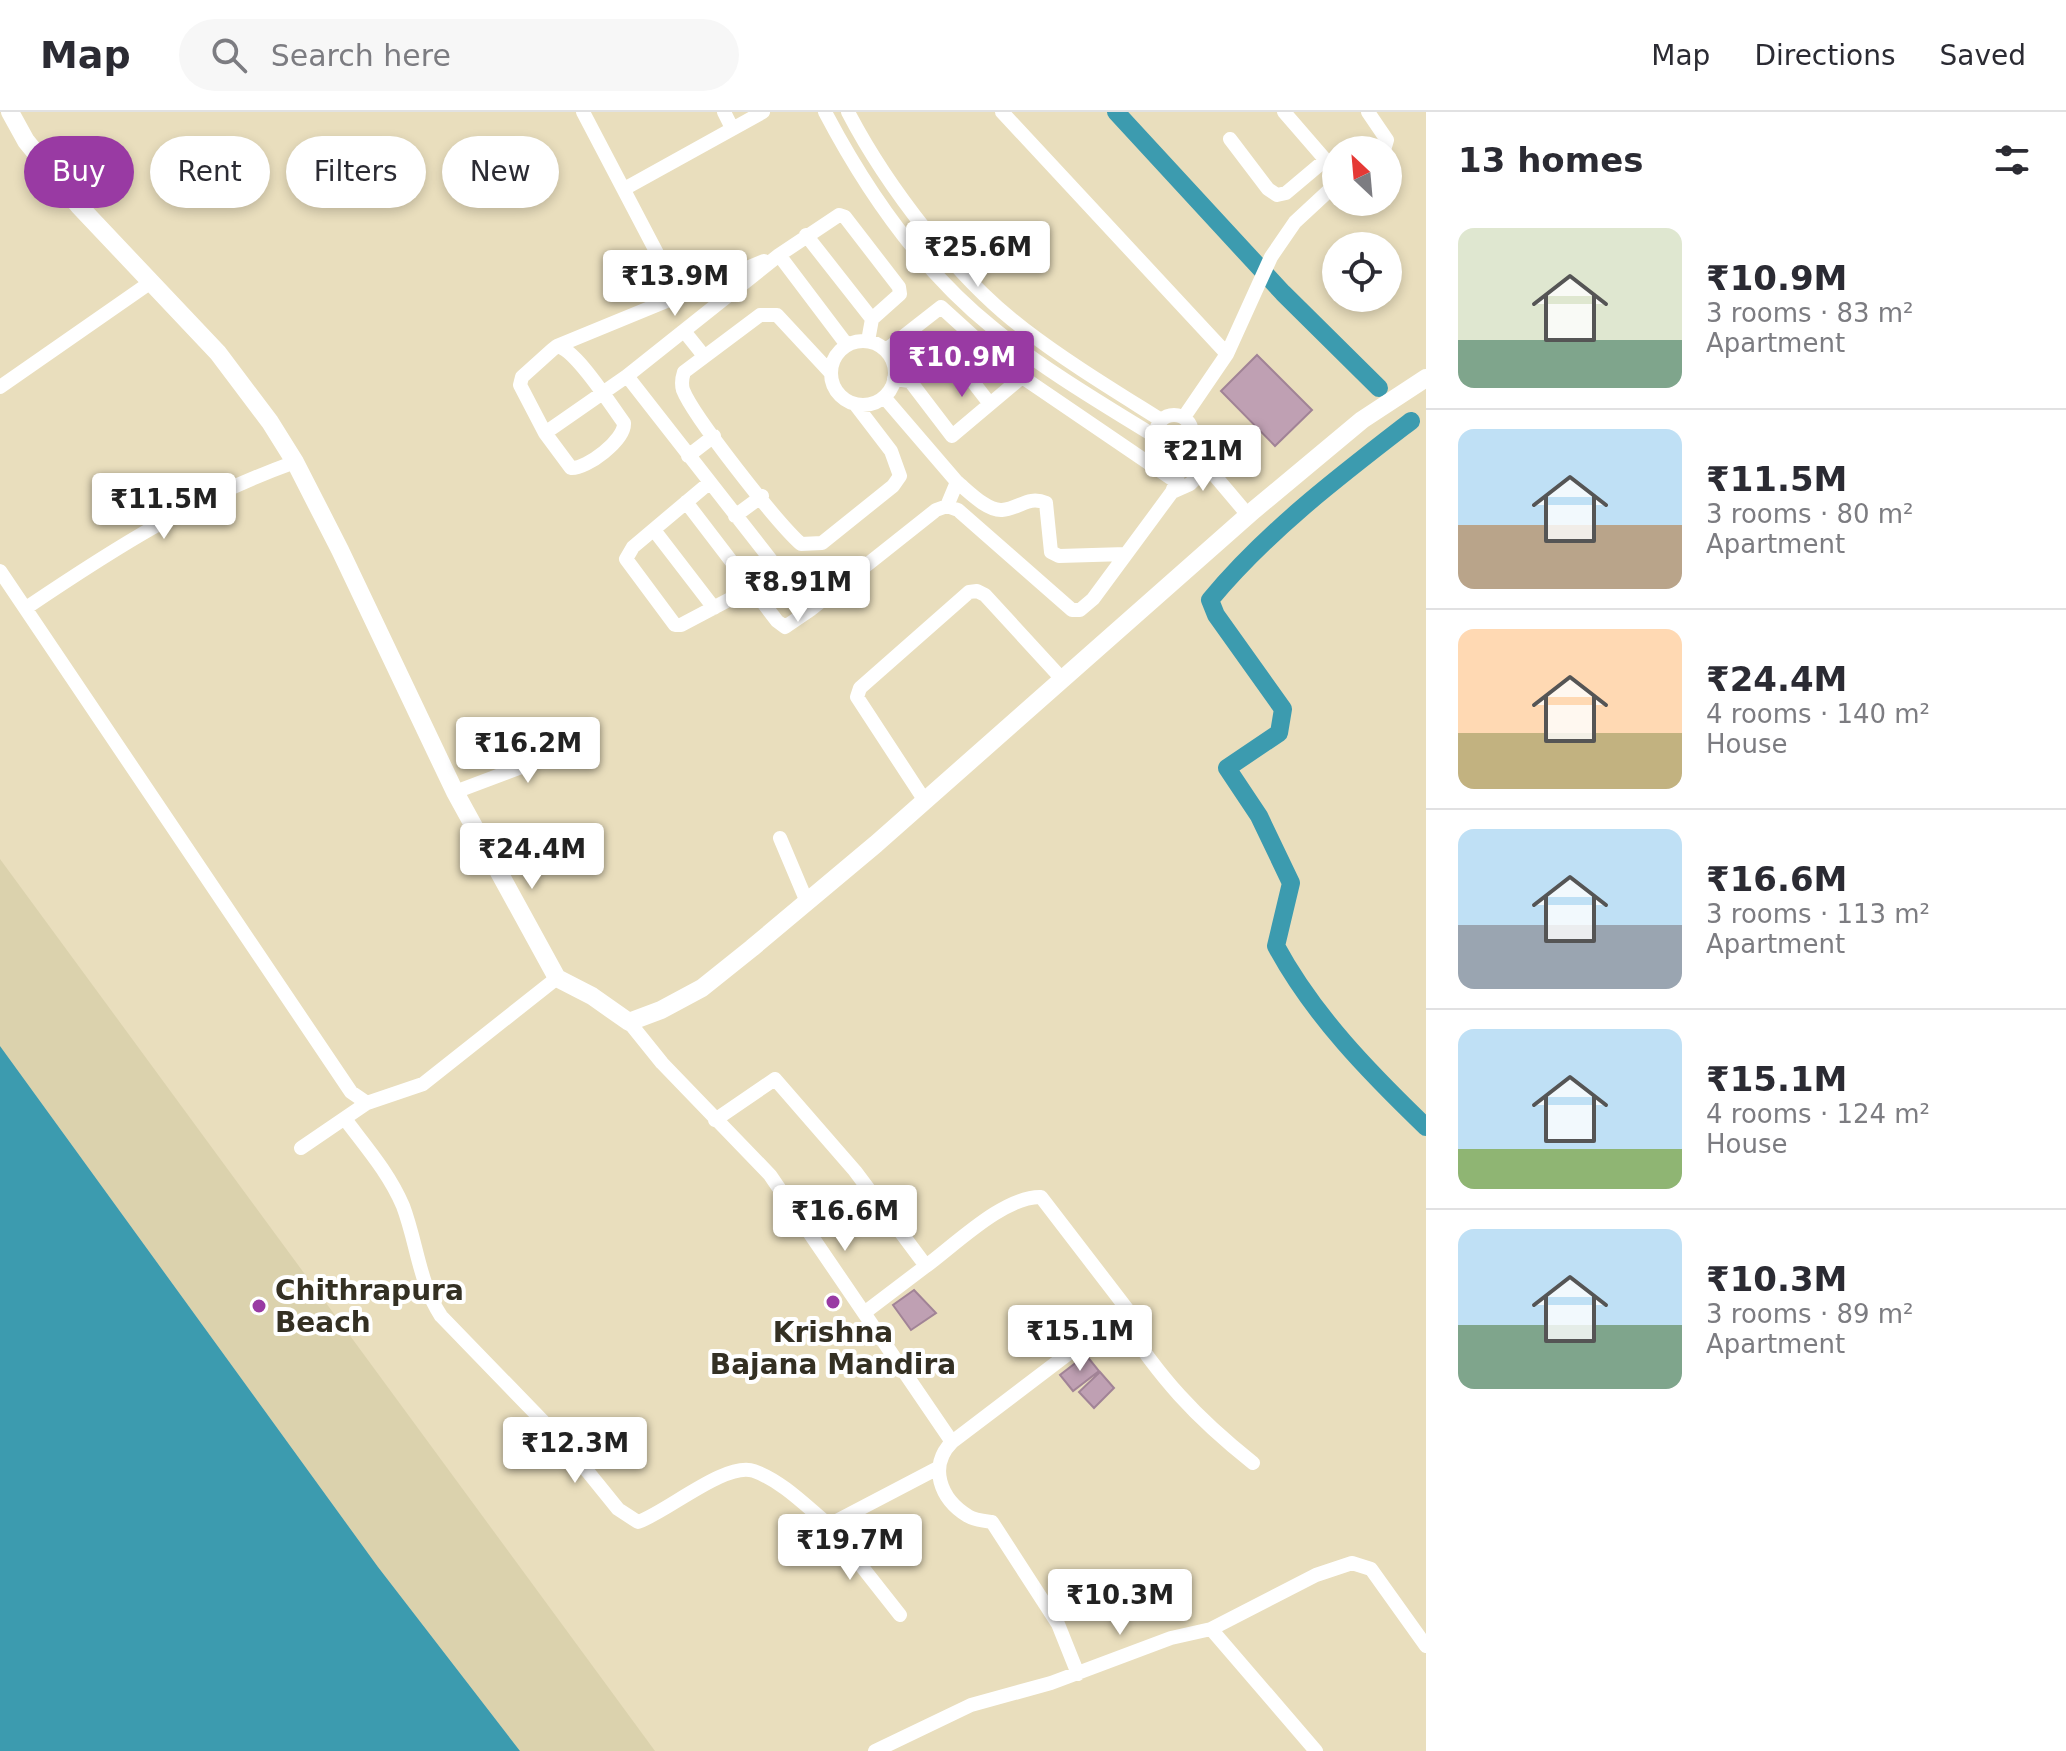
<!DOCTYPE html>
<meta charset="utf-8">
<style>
:root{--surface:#fff;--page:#f7f7f7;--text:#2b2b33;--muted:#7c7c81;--line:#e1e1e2;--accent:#993aa3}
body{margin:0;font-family:"DejaVu Sans",sans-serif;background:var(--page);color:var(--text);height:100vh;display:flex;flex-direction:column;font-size:30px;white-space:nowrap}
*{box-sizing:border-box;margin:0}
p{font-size:26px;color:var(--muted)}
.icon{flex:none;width:44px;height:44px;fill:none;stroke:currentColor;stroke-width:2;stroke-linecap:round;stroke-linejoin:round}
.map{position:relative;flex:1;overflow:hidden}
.panel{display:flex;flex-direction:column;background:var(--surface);width:640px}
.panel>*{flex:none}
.guide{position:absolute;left:24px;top:24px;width:760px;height:72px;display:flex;gap:16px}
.needle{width:52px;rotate:334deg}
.controls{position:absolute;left:1322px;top:24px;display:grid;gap:16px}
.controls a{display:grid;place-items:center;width:80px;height:80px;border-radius:50%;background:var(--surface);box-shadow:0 4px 12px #0003;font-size:40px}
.price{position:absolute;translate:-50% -68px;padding:0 18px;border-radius:8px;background:#fff;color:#222;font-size:26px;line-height:52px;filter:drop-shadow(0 2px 4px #0008)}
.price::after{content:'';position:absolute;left:50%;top:48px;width:24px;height:18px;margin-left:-12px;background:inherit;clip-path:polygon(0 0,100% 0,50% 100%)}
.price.on{background:var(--accent);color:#fff}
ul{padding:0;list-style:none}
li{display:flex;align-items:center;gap:24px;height:200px;padding:0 32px}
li+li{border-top:2px solid var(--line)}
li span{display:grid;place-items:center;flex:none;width:224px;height:160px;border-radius:16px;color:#555}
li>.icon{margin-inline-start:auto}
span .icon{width:96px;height:96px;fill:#fffc;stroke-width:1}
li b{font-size:34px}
h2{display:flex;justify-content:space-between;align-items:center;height:96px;padding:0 32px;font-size:34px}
.chip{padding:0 28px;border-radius:36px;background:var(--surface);box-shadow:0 4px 12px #0003;font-size:28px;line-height:72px}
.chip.on{background:var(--accent);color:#fff}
header{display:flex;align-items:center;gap:48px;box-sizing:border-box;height:112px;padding:0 40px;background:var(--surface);border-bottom:2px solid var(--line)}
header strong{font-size:38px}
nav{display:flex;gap:44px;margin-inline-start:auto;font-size:28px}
.search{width:560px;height:72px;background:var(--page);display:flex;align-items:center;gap:20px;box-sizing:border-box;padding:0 28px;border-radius:44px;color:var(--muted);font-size:30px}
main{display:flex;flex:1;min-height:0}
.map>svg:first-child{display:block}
.sand{fill:#dbd2ad}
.water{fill:#3c9baf}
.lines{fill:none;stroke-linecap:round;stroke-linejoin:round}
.canal{stroke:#3c9baf;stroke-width:18}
.building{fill:#bfa0b3;stroke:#a18396;stroke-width:2}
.minor{stroke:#fff;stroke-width:14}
.tertiary{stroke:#fff;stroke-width:18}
.poi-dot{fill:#993aa3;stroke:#fff;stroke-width:3}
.labels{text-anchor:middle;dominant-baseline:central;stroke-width:8;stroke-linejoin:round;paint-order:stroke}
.poi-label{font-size:28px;font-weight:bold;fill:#343023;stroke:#fff;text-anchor:start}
</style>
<header>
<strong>Map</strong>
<div class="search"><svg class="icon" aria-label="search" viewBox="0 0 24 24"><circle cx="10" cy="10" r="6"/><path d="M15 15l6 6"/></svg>Search here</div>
<nav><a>Map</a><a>Directions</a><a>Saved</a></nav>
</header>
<main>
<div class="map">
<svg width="1426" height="1639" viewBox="0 0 1426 1639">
<rect width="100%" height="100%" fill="#e9debd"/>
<path class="sand" d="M0,747L655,1639H520L378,1455L0,934Z"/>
<path class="water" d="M0,934L378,1455L520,1639H0Z"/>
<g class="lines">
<path class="canal" d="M1116,0L1283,181L1379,276
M1411,309C1341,363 1267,419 1210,488L1216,503L1283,597L1279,621L1227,656L1259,704L1291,771L1276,834C1313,903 1370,961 1426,1015"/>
</g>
<path class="building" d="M1257,243L1312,298L1275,334L1221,279Z
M914,1178L936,1201L911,1218L893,1193Z
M1086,1243L1099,1259L1073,1279L1060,1263Z
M1100,1260L1114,1276L1094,1296L1079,1280Z"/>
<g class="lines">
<path class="minor" d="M583,0L659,145
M724,0L732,16
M825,0C867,80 922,159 993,216C1043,257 1101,291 1156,325
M848,0C886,73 957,167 1024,217C1067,250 1115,279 1161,308
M1002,0L1227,242
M1284,0L1336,60
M1368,0L1387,28L1384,38
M1230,27L1268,77L1277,83L1286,81L1324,49
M624,77L763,0
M806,123L872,207
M779,143L847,233
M684,219L704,244
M868,229L872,207L900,182L899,175L845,105L839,103L779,143L627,264L810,498L936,398L947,394L958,398L1072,498H1080L1093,487L1172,380L1179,360L1198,344
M831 261a32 32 0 1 1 64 0a32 32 0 1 1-64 0Z
M557,234L764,149
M886,238L941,195L1006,254L1175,369
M830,260L777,203H760L684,260C682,266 681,271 683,278C693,304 778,412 801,432L822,431L893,374L900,364L891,339L855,292
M894,267L910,269L945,243H952L990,292L952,324L910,269
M0,275L151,170
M884,285L957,370L947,394
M990,292L1022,265
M1156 321a18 18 0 1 1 36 0a18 18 0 1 1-36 0Z
M1184,305L1227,242L1271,145L1295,110L1336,72
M545,321L520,273L522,265L552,238L557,234C576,237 612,295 624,311C625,328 587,357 571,356L545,321L627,264
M1194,339L1248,403
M688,344L714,324
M957,370C968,379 987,399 1002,398C1019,397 1028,383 1046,391L1051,440L1059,444L1126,442
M709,371L633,435L626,447L675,513H681L751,476
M1172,380L1190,372L1207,355
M686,390L777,509L785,515L810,498
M735,404L762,384
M654,418L714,496
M0,459L351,980L367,991
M26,496C118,434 190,388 295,350
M455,680L588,630
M925,689L857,585L860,576L969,480L977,479L985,483L1063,568
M780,726L807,790
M629,910L662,951L770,1063L952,1330C928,1354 940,1387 968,1404C974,1408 985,1409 992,1410L1058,1512L1078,1562
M345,1007C366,1035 389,1061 403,1094C417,1131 419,1171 441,1204L567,1334L618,1397L638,1410C667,1400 726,1349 754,1359C782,1369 806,1394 829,1413L936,1357
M715,1008L775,967L855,1059L926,1154L864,1201
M301,1036L367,991L423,972L557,866
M926,1154C956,1132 1004,1084 1041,1085L1127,1197L952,1330
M1119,1203C1160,1266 1194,1304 1253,1351
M829,1413L900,1503
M1211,1517L1316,1463L1352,1451L1371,1457L1426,1534
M875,1639L971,1593L1051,1571L1171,1526L1211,1517L1316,1639"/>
<path class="tertiary" d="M10,0L26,29L79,94L218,241L270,310L295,350L340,438L455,680L557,866L592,884L629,910L661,898L702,876L752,836L876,732L1254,398L1362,308L1426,266"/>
</g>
<g class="poi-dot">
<circle cx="833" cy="1190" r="8"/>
<circle cx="259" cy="1194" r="8"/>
</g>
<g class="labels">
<g class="poi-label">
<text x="275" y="1178">Chithrapura<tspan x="275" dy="32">Beach</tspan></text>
<text x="833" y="1220" text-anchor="middle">Krishna<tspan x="833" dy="32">Bajana Mandira</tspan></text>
</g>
</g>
</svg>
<div class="controls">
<a><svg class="needle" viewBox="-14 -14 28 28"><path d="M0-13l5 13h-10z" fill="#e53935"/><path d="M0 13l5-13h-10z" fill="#7c7c81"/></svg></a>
<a><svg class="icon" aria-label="locate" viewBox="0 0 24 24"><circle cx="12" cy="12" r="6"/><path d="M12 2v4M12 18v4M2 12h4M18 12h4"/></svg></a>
</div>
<b class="price" style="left:978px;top:177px">₹25.6M</b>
<b class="price" style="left:675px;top:206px">₹13.9M</b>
<b class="price on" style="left:962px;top:287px">₹10.9M</b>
<b class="price" style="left:1203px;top:381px">₹21M</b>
<b class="price" style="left:164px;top:429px">₹11.5M</b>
<b class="price" style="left:798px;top:512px">₹8.91M</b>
<b class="price" style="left:528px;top:673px">₹16.2M</b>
<b class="price" style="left:532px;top:779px">₹24.4M</b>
<b class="price" style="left:845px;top:1141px">₹16.6M</b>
<b class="price" style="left:1080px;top:1261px">₹15.1M</b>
<b class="price" style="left:575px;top:1373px">₹12.3M</b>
<b class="price" style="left:850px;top:1470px">₹19.7M</b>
<b class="price" style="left:1120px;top:1525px">₹10.3M</b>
<div class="guide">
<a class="chip on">Buy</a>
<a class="chip">Rent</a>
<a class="chip">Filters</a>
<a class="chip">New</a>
</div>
</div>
<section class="panel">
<h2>13 homes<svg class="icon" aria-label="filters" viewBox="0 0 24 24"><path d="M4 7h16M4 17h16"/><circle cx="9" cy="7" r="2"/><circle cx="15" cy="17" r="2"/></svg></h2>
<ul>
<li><span style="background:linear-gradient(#dfe7d0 70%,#7fa58c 0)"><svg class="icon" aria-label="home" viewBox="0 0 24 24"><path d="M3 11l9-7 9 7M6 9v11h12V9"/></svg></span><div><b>₹10.9M</b><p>3 rooms · 83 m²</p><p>Apartment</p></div></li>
<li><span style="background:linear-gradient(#bfe0f5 60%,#b9a48a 0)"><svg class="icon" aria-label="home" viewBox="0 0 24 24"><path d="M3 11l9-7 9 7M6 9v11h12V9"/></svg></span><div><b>₹11.5M</b><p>3 rooms · 80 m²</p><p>Apartment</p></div></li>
<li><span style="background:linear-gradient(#ffd9b3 65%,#c2b280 0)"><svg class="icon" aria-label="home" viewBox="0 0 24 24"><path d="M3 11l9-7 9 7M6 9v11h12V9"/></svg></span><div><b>₹24.4M</b><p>4 rooms · 140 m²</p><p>House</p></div></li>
<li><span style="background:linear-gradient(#bfe0f5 60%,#9aa5b1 0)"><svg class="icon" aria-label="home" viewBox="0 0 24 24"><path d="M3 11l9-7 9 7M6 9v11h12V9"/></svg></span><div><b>₹16.6M</b><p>3 rooms · 113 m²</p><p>Apartment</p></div></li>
<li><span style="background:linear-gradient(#bfe0f5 75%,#8fb573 0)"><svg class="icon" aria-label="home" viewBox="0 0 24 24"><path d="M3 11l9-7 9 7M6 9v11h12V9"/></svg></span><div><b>₹15.1M</b><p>4 rooms · 124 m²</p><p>House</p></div></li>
<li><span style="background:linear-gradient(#bfe0f5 60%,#7fa58c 0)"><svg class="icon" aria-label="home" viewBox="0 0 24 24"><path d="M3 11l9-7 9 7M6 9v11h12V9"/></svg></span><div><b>₹10.3M</b><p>3 rooms · 89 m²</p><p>Apartment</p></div></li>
</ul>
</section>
</main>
